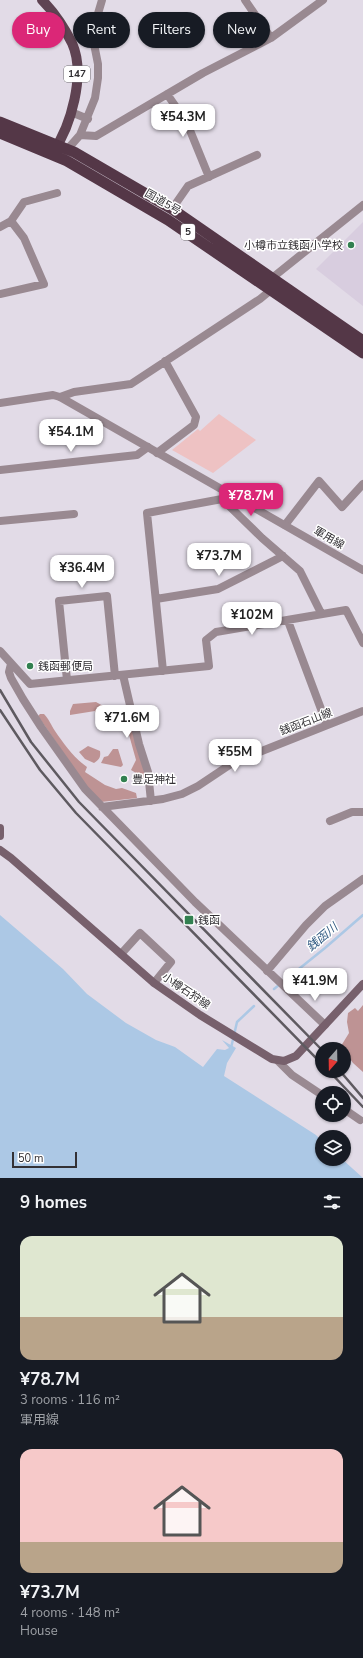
<!DOCTYPE html>
<meta charset="utf-8">
<style>
:root{--surface:#171b24;--page:#20242c;--text:#f1f3f6;--muted:#9ea1a6;--accent:#db2777}
body{margin:0;font-family:"Nunito Sans","Noto Sans JP",sans-serif;background:var(--page);color:var(--text);height:100vh;display:flex;flex-direction:column;font-size:15px;white-space:nowrap}
*{box-sizing:border-box;margin:0}
p{font-size:13px;color:var(--muted)}
.icon{flex:none;width:22px;height:22px;fill:none;stroke:currentColor;stroke-width:2;stroke-linecap:round;stroke-linejoin:round}
.map{position:relative;height:1178px;overflow:hidden}
.panel{display:flex;flex-direction:column;background:var(--surface);flex:1}
.panel>*{flex:none}
.banner{position:absolute;left:12px;top:12px;width:339px;height:36px;display:flex;gap:8px}
.needle{width:26px;rotate:200deg}
.controls{position:absolute;left:315px;top:1042px;display:grid;gap:8px}
.controls a{display:grid;place-items:center;width:36px;height:36px;border-radius:50%;background:var(--surface);box-shadow:0 1px 3px #0004;font-size:20px}
.scale{position:absolute;left:12px;bottom:10px;width:65px;box-sizing:border-box;padding-left:4px;border:2px solid #333135;border-top:0;font-size:11px;line-height:14px;white-space:nowrap;color:#333135;-webkit-text-stroke:3px #fff;paint-order:stroke}
.price{position:absolute;translate:-50% -34px;padding:0 9px;border-radius:8px;background:#fff;color:#222;font-size:13px;line-height:26px;filter:drop-shadow(0 1px 2px #0008)}
.price::after{content:'';position:absolute;left:50%;top:24px;width:12px;height:9px;margin-left:-6px;background:inherit;clip-path:polygon(0 0,100% 0,50% 100%)}
.price.on{background:var(--accent);color:#fff}
ul{padding:0;list-style:none}
li{display:grid;align-content:center;gap:8px;height:212px;padding:0 20px}
li span{display:grid;place-items:center;height:124px;border-radius:12px;color:#555}
li>.icon{margin-inline-start:auto}
span .icon{width:72px;height:72px;fill:#fffc;stroke-width:1}
li b{font-size:17px}
h2{display:flex;justify-content:space-between;align-items:center;height:48px;padding:0 20px;font-size:17px}
.tag{padding:0 14px;border-radius:18px;background:var(--surface);box-shadow:0 1px 3px #0004;font-size:14px;line-height:36px}
.tag.on{background:var(--accent);color:#fff}
.map>svg:first-child{display:block}
.built{fill:#d8cddf}
.green{fill:#eec2c3}
.forest{fill:#be9394}
.water{fill:#acc8e5}
.lines{fill:none;stroke-linecap:round;stroke-linejoin:round}
.stream{stroke:#acc8e5;stroke-width:2.5}
.minor{stroke:#998991;stroke-width:8}
.tertiary{stroke:#998991;stroke-width:8}
.secondary{stroke:#77606c;stroke-width:8}
.primary{stroke:#5f4352;stroke-width:10}
.trunk{stroke:#543747;stroke-width:11}
.rail{stroke:#5e5a60;stroke-width:2.5}
.poi-dot{fill:#328050;stroke:#fff;stroke-width:1.5}
.labels{text-anchor:middle;dominant-baseline:central;stroke-width:3;stroke-linejoin:round;paint-order:stroke}
.shield{fill:#fff;stroke:#706f72;stroke-width:1}
.shield-label{font-size:10px;font-weight:bold;fill:#333135}
.street-label{font-size:11px;fill:#333135;stroke:#fff}
.poi-label{font-size:11px;fill:#333135;stroke:#fff;text-anchor:start}
.water-label{font-size:12px;font-style:italic;fill:#305a82;stroke:#fff}
</style>
<div class="map">
<svg width="363" height="1178" viewBox="0 0 363 1178">
<rect width="100%" height="100%" fill="#e2dbe7"/>
<path class="built" d="M363,222V306L316,269Z"/>
<path class="green" d="M219,414L256,440L213,473L172,450L198,429L200,431Z"/>
<path class="forest" d="M96,702L105,707L108,721L129,716L144,771L145,780L137,778L136,773L131,770L136,760L126,724L105,731L101,730L95,711L70,715V711L73,704Z
M40,714H44C49,719 51,725 55,731C64,744 74,758 87,767L85,772L105,785L116,789L122,788L136,793L137,798L101,802L87,787L38,716Z
M88,746L100,751C101,757 99,760 94,763L85,759L79,752Z
M113,749H118L123,765L121,767L101,763L104,757L108,756Z
M363,1005V1072L353,1063L341,1046L349,1033L347,1022L348,1013L355,1008L358,1011Z"/>
<path class="water" d="M0,915L63,969L87,994L126,1023L156,1040L175,1047L203,1067L217,1049L225,1050L229,1048L222,1040L236,1048L227,1063L224,1076L316,1135L322,1141V1159H342L363,1178H0Z"/>
<g class="lines">
<path class="stream" d="M274,989L325,948L363,915
M231,1048L237,1022L254,1006"/>
<path class="minor" d="M245,0L271,38
M167,94L187,123L209,177
M71,112L88,119
M80,135L96,136L203,73L271,38L323,0
M65,152L80,135L95,98L98,78V64L92,34L102,0
M172,209L188,186L257,155
M0,227L11,221L24,202L57,193
M272,278L363,205
M0,294L44,284L24,238L11,221
M60,397L74,392L131,384L260,299L271,290
M157,453L194,425L196,417L165,361
M0,470L137,455L148,447
M222,499L262,538L300,571L321,613
M0,521L74,514
M285,525L319,481L342,507L363,484
M156,599L218,589L283,556
M288,621L327,725
M0,651L30,684L209,666L206,640L216,632L346,610L363,643
M11,664L9,672L11,678L23,699L41,727L85,789L195,902L325,1025
M163,671L147,513L222,499L226,492
M123,675L139,744L148,772L151,801
M67,680L59,601L107,596L115,676
M102,807L163,799L182,794L198,786L234,762L363,711
M330,821L352,812H363
M121,954L140,933L171,962L154,983
M267,971L306,925L325,906L363,879
M278,1061L292,1075L322,1095
M344,1109L360,1120"/>
<path class="tertiary" d="M0,403L53,395L60,397L363,570"/>
<path class="secondary" d="M0,828V836
M0,850L11,858L154,983L200,1015L272,1059L284,1061L296,1056L363,984"/>
<path class="primary" d="M42,0C54,12 64,27 72,43C86,74 71,126 53,152"/>
<path class="trunk" d="M0,122L74,152L172,209L363,341
M0,133L67,161L168,220L363,353"/>
<path class="rail" d="M0,690L31,742L79,802L322,1050
M0,710L40,770L76,813L322,1064
M329,1071L363,1107
M340,1071L363,1098"/>
</g>
<g class="poi-dot">
<circle cx="351" cy="245" r="4"/>
<circle cx="30" cy="666" r="4"/>
<circle cx="124" cy="779" r="4"/>
<rect x="184" y="915" width="10" height="10" rx="2"/>
</g>
<g class="labels">
<g class="shield">
<rect x="64" y="66" width="26" height="16" rx="3"/>
<rect x="181" y="224" width="14" height="16" rx="3"/>
</g>
<g class="shield-label">
<text x="77" y="74">147</text>
<text x="188" y="232">5</text>
</g>
<g class="street-label">
<text transform="translate(163 202) rotate(30)">国道5号</text>
<text transform="translate(329 538) rotate(30)">軍用線</text>
<text transform="translate(306 722) rotate(-21)">銭函石山線</text>
<text transform="translate(186 991) rotate(34)">小樽石狩線</text>
</g>
<g class="poi-label">
<text x="343" y="245" text-anchor="end">小樽市立銭函小学校</text>
<text x="38" y="666">銭函郵便局</text>
<text x="132" y="779">豊足神社</text>
<text x="198" y="920">銭函</text>
</g>
<g class="water-label">
<text transform="translate(322 937) rotate(-40)">銭函川</text>
</g>
</g>
</svg>
<div class="controls">
<a><svg class="needle" viewBox="-14 -14 28 28"><path d="M0-13l5 13h-10z" fill="#e53935"/><path d="M0 13l5-13h-10z" fill="#9ea1a6"/></svg></a>
<a><svg class="icon" aria-label="locate" viewBox="0 0 24 24"><circle cx="12" cy="12" r="6"/><path d="M12 2v4M12 18v4M2 12h4M18 12h4"/></svg></a>
<a><svg class="icon" aria-label="layers" viewBox="0 0 24 24"><path d="M12 4l9 5-9 5-9-5zM3 14l9 5 9-5"/></svg></a>
</div>
<div class="scale">50 m</div>
<b class="price" style="left:183px;top:138px">¥54.3M</b>
<b class="price" style="left:71px;top:453px">¥54.1M</b>
<b class="price on" style="left:251px;top:517px">¥78.7M</b>
<b class="price" style="left:219px;top:577px">¥73.7M</b>
<b class="price" style="left:82px;top:589px">¥36.4M</b>
<b class="price" style="left:252px;top:636px">¥102M</b>
<b class="price" style="left:127px;top:739px">¥71.6M</b>
<b class="price" style="left:235px;top:773px">¥55M</b>
<b class="price" style="left:315px;top:1002px">¥41.9M</b>
<div class="banner">
<a class="tag on">Buy</a>
<a class="tag">Rent</a>
<a class="tag">Filters</a>
<a class="tag">New</a>
</div>
</div>
<section class="panel">
<h2>9 homes<svg class="icon" aria-label="filters" viewBox="0 0 24 24"><path d="M4 7h16M4 17h16"/><circle cx="9" cy="7" r="2"/><circle cx="15" cy="17" r="2"/></svg></h2>
<ul>
<li><span style="background:linear-gradient(#dfe7d0 65%,#b9a48a 0)"><svg class="icon" aria-label="home" viewBox="0 0 24 24"><path d="M3 11l9-7 9 7M6 9v11h12V9"/></svg></span><div><b>¥78.7M</b><p>3 rooms · 116 m²</p><p>軍用線</p></div></li>
<li><span style="background:linear-gradient(#f6c9c9 75%,#b9a48a 0)"><svg class="icon" aria-label="home" viewBox="0 0 24 24"><path d="M3 11l9-7 9 7M6 9v11h12V9"/></svg></span><div><b>¥73.7M</b><p>4 rooms · 148 m²</p><p>House</p></div></li>
</ul>
</section>
